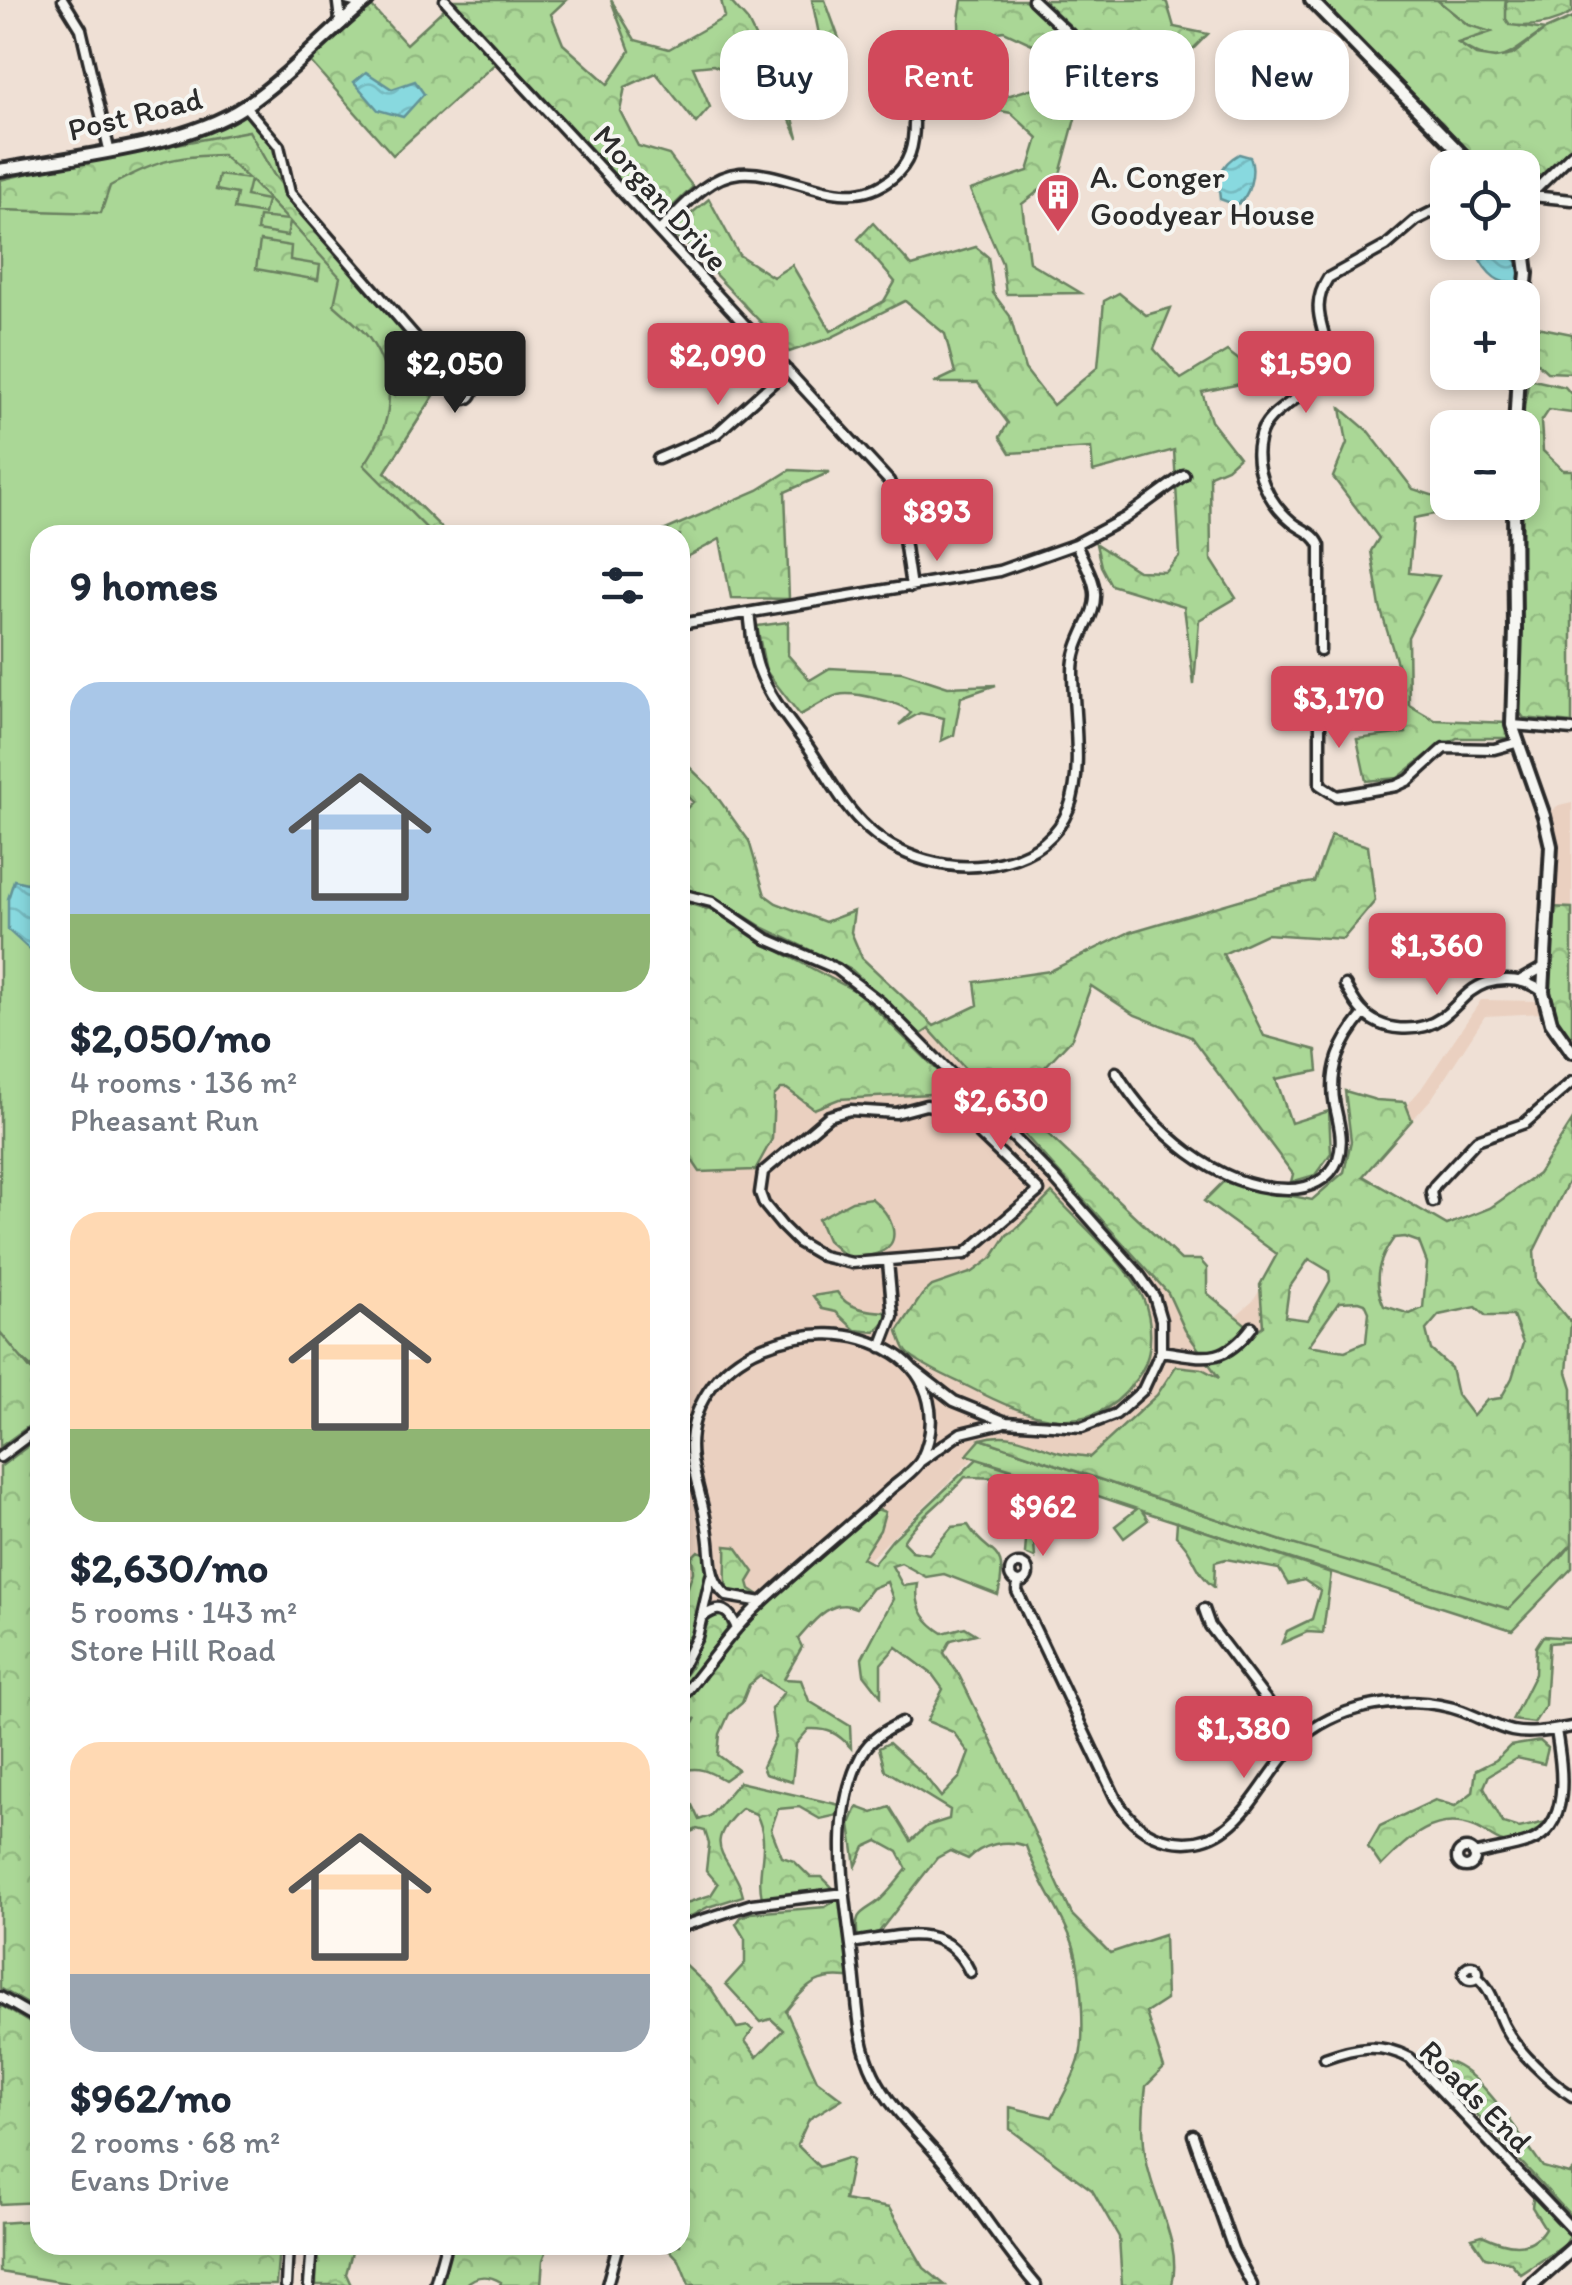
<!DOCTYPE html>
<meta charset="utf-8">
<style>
:root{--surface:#fff;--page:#f2f2f3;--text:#1f2937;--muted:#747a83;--accent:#d1495b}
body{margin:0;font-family:Itim,sans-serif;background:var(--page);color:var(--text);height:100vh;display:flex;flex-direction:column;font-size:38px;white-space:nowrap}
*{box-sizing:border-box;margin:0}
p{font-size:32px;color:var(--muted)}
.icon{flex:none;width:55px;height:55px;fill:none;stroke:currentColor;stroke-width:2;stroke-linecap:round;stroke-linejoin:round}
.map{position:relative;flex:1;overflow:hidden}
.drawer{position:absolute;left:30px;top:525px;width:660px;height:1730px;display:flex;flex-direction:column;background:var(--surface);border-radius:30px;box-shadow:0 5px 15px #0003}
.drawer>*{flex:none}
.hud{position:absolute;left:720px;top:30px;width:700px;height:90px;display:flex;gap:20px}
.tools{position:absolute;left:1430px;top:150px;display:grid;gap:20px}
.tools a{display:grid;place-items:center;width:110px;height:110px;border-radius:20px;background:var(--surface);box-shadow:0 5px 15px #0003;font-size:50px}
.price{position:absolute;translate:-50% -85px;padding:0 22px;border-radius:10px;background:var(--accent);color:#fff;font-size:32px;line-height:65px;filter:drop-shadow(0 2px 5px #0008)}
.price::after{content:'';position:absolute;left:50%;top:60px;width:30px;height:22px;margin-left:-15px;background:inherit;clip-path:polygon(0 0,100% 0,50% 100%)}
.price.on{background:#222;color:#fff}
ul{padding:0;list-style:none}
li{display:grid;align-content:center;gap:20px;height:530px;padding:0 40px}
li span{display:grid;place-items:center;height:310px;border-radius:30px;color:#555}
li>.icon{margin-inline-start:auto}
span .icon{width:180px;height:180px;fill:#fffc;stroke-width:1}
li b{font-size:42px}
h2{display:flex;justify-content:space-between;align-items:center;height:120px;padding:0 40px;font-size:42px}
.chip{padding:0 35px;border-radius:30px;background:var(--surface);box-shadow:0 5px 15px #0003;font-size:35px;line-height:90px}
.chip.on{background:var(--accent);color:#fff}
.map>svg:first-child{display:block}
.built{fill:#ead0c0}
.grass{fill:#aad796;stroke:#6a8160;stroke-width:2.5}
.forest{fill:url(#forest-crowns);stroke:#6a8160;stroke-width:2.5;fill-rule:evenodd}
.water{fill:url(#water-waves);stroke:#639397;stroke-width:2.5}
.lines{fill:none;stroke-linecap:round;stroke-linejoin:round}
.minor-casing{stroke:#2b2b2b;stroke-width:15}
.tertiary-casing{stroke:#2b2b2b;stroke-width:16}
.secondary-casing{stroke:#2b2b2b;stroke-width:18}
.primary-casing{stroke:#2b2b2b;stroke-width:19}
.minor{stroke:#f6f6f2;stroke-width:8}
.tertiary{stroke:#f6f6f2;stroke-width:9}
.secondary{stroke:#f6f6f2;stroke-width:10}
.primary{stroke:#f6f6f2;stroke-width:11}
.labels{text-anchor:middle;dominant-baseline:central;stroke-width:8;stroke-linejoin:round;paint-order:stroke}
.street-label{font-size:32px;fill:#2b2b2b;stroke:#f6f6f2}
.poi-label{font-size:32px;fill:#2b2b2b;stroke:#f6f6f2;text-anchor:start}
</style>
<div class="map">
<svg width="1572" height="2285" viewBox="0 0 1572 2285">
<defs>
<pattern id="forest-crowns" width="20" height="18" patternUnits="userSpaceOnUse" patternTransform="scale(2.5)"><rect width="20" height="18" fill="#aad796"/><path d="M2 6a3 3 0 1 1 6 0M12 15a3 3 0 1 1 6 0" fill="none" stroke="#92b981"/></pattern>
<pattern id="water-waves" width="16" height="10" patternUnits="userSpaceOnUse" patternTransform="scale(2.5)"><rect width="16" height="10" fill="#88d9df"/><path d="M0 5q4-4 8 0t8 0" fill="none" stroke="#76bac0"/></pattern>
</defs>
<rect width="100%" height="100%" fill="#efe0d5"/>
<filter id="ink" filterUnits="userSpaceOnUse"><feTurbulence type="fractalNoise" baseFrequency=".01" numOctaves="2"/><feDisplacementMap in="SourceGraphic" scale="20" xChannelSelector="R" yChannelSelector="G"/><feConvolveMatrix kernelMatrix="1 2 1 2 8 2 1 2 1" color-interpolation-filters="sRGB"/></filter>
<g filter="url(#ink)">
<path class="built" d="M1572,803V908L1549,907L1551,846L1544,816L1559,806Z
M680,833L762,901L851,949L1232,1319L1253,1301L1296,1231L1421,1089L1481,1000L1542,1001L1544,1013L1485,1016L1432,1098L1306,1239L1267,1306L1270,1551L1030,1473L991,1441L680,1744Z"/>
<path class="grass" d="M1437,0H1506L1505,7L1519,26L1545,30C1508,53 1502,73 1457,42L1490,32L1468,25Z
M245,106L279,146L286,184L447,375L385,472L448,535H40V1360L31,1367L0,1339V170L187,132Z
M981,1439L1282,1541L1561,1558L1572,1544V1568L1512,1630L1142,1511L1148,1520L1124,1538L1115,1526L1137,1509L1074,1488L1073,1505L1043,1504V1487L1068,1486L967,1455Z"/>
<path class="forest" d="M453,0H566L551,14L563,44L608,84L630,51L611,0L635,40L669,49L725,17L721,0H729L747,20L768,63L821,44L812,0H825L846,58L787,94L798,138L778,93L713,65L693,67L710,107L696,123L656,73L625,87L620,111L638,146L669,155L693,187L658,221Z
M962,0H1025L1095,67L1075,119L1060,174L1022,204L1029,262L1081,293L1006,294L1002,263L970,190L1028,171L1038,138L1011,113L974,106L1040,86L1057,64L1045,50L1004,31L971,36L960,77L959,19Z
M1043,0H1163L1167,3L1174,27L1208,34L1154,88L1125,78Z
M1312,0H1437L1468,25L1491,32L1458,43L1476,55L1495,58L1512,55L1545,30L1572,18V153L1523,202L1522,168L1476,167Z
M1506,0H1572V13C1553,24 1532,28 1510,25L1506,19Z
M372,7L406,44L446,7L496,63L393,155L309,60Z
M249,131L274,175L443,381L385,472L449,535H433L364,465C393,425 399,380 369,338C360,326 345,315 334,305L340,277L290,222L287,236L257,231L259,217L288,220L250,180L246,196L267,200L264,214L234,209L237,194L216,190L219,175L249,179L222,155C172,156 154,162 110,186L101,213L0,210V180L67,164Z
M709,199L739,255L773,277L792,265L831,331L884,301L895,282L858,239L873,223L912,266L976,247L988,257L993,293L1010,316L1025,369L1053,405L1098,367L1104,301L1119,293L1146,315L1171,308L1154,349L1181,379L1227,351L1264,379L1202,392L1211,421L1239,457L1227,468L1210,475L1211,559L1236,598L1199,620L1194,685L1184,607L1111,585L1101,566L1096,544L1138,571L1166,572L1180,556L1174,450L1093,472L1091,448L1010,453L1000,437L1008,423L978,383H934L955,373L945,334L905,301L830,338L789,352L688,246L669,232Z
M260,241L291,246L290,260L320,265L318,280L256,269Z
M1537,327L1572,334V373L1547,372L1531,357L1530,337Z
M1529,379L1565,387L1572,395V413L1549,410L1541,422L1543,451L1563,470H1572V723L1524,718L1520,713L1524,406Z
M1341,408L1368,431L1413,489L1447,500L1448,502L1470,507L1414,518L1409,573L1439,576L1408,637L1409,705L1435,720L1507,723L1508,738H1457L1428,754L1398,778L1366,781L1357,739L1406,733L1399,670L1380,607L1371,551L1379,538L1333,477L1347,443Z
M790,470L830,472L785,492L789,599L731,598L720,539L680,561V535H654L758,490Z
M788,622V655L810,680L830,668L902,672L948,687L996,685L961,697L954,735L941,741L944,718L920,713L899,725L911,713C901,702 852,691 838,695C825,699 812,709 800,715L766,671L757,626Z
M680,758L710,787L749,841L765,895L776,903L825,922L854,911L851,932L862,958L934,1026L978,1005L975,982L1050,971L1130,932L1284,887L1314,882L1331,835L1368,846L1375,901L1343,939L1266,934L1223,954L1264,1036L1316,1050L1318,1071L1276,1079L1291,1123L1329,1111L1331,1153L1315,1175L1291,1182L1293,1174L1191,1037L1135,1015L1091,986L1072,1038L1030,1083L1047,1133L1181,1260H1200L1207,1268V1293L1255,1332L1263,1326L1260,1285L1277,1254L1204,1201L1223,1182L1312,1200L1344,1172L1351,1141L1345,1091L1376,1100L1405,1102L1412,1120L1363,1176L1447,1225L1490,1208L1538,1174L1572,1121V1174L1534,1251L1536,1281L1571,1323L1567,1372L1572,1388V1544L1509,1609L1282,1541L981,1439C1011,1430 1029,1443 1058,1452C1068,1455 1079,1455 1090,1457L1157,1395L1176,1366L1202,1369L1219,1378L1185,1330L1168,1293L929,1029L920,1035L852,970L764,928L713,896L680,888V815L693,802L680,789ZM1405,1237L1419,1242L1427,1263L1423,1308L1410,1314L1384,1306C1372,1280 1378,1260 1394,1238ZM1309,1259L1329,1271L1330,1281L1308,1320L1285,1317L1289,1288ZM1359,1301L1365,1303L1369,1312L1366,1342L1345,1351L1309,1345L1339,1302ZM1476,1307L1486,1316H1513L1523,1343L1512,1378L1501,1398L1487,1400L1473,1416L1457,1395L1451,1368L1431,1350L1426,1330L1439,1315Z
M680,901L717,912L769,946L859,993L990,1122L979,1121L945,1099L930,1094L839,1099L814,1109L787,1089H781L774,1096L772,1139L755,1170L700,1172L688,1154H680Z
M1549,907L1572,908V1052L1548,1014Z
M1052,1193C1078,1221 1128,1265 1143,1298C1152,1319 1154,1351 1141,1372C1095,1447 1029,1418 967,1386C952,1379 918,1364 907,1352C903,1347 900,1337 898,1331L922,1295L932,1286L973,1272L993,1257L1007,1235L1016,1229Z
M871,1198C891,1213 909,1246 872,1255C864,1257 854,1256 846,1257L827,1240L818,1219L852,1201Z
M837,1292C847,1309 867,1311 886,1312V1320L875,1332L855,1330L836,1312L822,1309L813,1296Z
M0,1332L31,1370L40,1365V1418L0,1447Z
M40,1437V2011L0,1988V1467Z
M977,1459L1049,1482L1035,1489L1032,1511L1035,1558L1025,1554C1028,1524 1025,1501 1005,1478L965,1477C948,1498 913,1522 903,1542L912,1551L929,1554L952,1527L968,1525C988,1559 1010,1543 998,1595L944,1574L926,1577L901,1563L892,1566L903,1586L918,1584C914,1606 925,1622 943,1633L965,1627L976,1634L951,1640L944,1653L959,1675L1011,1781L1072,1915L1110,1953L1164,1935L1166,2000L1146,2013L1164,2068L1146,2086C1142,2118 1141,2147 1151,2179C1161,2213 1181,2250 1172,2285H1122L1119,2237L1092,2190L1010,2129V2107L1052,2117C1061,2099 1073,2080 1079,2060C1086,2036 1081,1969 1073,1944C1061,1910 1038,1881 1026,1846C1005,1839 983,1844 968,1859L950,1851L937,1858L879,1932L858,1938C853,1910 863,1914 880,1900C890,1891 899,1879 907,1869L898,1852L878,1841L865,1847L856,1866L850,1824L857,1807L873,1813L890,1807L911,1841L927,1826L949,1819L950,1810L885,1770L879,1748L889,1743L924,1775L941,1797L960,1777L969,1753L953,1732L927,1721L943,1689L932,1674L896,1647L881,1664V1696L864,1674L862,1658L893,1599L887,1582L872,1588L856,1608C831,1597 813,1622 798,1639L802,1647L784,1679L801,1680L809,1701L850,1726L851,1748C838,1733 828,1728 809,1729L796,1744L792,1782L765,1774L762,1767L775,1738L771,1709L784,1692L760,1676L749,1685L742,1703L729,1714L720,1734L718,1755L738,1770L724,1780C710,1772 696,1764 680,1773V1748L696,1718L680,1733V1705L751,1619L877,1509L885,1512L880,1530L862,1558L873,1564L892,1540Z
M1177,1522L1331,1573L1323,1633L1307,1632L1282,1643L1287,1631L1312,1619L1320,1591L1304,1580L1288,1584L1279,1569L1226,1559L1215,1562L1214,1587C1195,1574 1194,1550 1176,1536Z
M726,1546L736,1547L754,1572L748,1582L750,1589L759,1595C715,1610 728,1571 726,1546Z
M698,1551L706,1554C706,1581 706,1629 680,1645V1597L685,1596L693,1572L692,1557Z
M717,1614L726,1617L729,1630L680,1691V1682L690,1668L710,1617Z
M1543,1636L1572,1638V1641L1549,1643L1545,1706L1534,1723L1512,1720L1535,1674L1536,1647Z
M1540,1741L1548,1748L1544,1764L1517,1758L1489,1775L1484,1787L1503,1823L1519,1828L1546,1822L1547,1826C1535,1832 1517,1844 1503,1842C1494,1840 1484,1830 1475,1827C1434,1811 1407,1840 1381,1866L1368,1847L1380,1826L1435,1800L1455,1806L1473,1792L1476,1770L1496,1760L1510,1746Z
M739,1782L840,1805L838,1815L820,1819L799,1807L778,1809L771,1829L782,1857L794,1861L810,1877H822L834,1889L762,1898C755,1868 772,1845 756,1814L742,1808C695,1850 735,1857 743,1896L708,1907L680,1922V1905L711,1895L718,1884L706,1870L709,1844L705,1831L697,1829L680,1837V1801L692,1805L699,1820L710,1816Z
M840,1898L846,1904L855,1979C819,1973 808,1983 786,2011L817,2080L842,2099L809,2119L797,2145L819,2167L847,2158L852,2160L844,2200L889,2208L924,2268L945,2285H689L679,2260L666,2246L660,2245H680V1938L684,1964L712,1990L737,2028L748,2026L753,2030L745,2041L757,2057L783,2030L771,2019L761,2022L726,1984L745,1963V1939L736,1924L741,1917L751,1913L825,1907Z
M0,2005L40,2029V2202L0,2204Z
M1443,2061C1480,2066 1521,2138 1543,2167L1569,2174L1572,2171V2217L1437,2071Z
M1534,2194L1572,2232L1565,2245L1521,2274L1510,2262L1485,2257L1472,2238L1482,2235C1505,2246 1530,2253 1545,2228L1532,2207Z
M40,2220V2245H279L276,2285H78L0,2272V2223Z
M317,2245H354L346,2274L351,2285H316Z
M446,2245H549L543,2260L541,2285H500L501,2282C489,2275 476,2274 466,2285H435Z"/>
<path class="water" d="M366,72L392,89L415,81L424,94L403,117L378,110L354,82Z
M1239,154L1250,157C1256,171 1250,198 1236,205L1220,199C1217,179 1219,165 1239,154Z
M1473,243H1509V254L1521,265L1520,281C1495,290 1480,264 1473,243Z
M14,880L40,886V959L8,930V899Z"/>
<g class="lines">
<defs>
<path id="minor" d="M63,0L81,29L109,149
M445,0L889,481L899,506L911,587
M1033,0L1101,64
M245,106L279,146L290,193L457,385
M1532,196L1572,200
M1522,203L1572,154
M659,231C682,209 706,176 740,173C791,169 845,217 892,178C910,164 914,145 914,123
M455 390a9 9 0 1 1 18 0a9 9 0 1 1-18 0Z
M658,459L716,434L787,370
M749,613C752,632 752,654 760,672C771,700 792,724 809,748C826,773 840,801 862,823C896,858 953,875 1002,862C1032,855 1057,838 1069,808C1084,771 1073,712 1073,672C1073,638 1097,618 1095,593C1094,576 1082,559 1076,544
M680,624L999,571L1076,544L1125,518L1184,475
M1320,651V546C1315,533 1303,531 1292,522C1269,503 1252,470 1259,440C1266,405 1312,400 1324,367C1335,334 1304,316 1328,278L1386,246L1416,220L1448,204
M1320,682V785L1337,796L1396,786L1409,780L1444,748L1494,749L1516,743
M1512,725L1572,730
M680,894L712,902L767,939L837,969L881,1003L1053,1177L1138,1273L1154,1296L1161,1320V1351L1143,1390L1116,1414L1082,1427L1006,1422L954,1401L914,1370
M1521,980L1544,967
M1345,985C1350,993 1355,1004 1362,1011C1381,1032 1418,1034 1441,1018C1452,1011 1460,1000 1470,992C1490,976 1523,976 1543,992
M1116,1072C1151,1129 1217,1190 1289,1189C1309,1189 1330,1180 1338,1159C1344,1141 1339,1124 1335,1106C1328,1070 1341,1041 1364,1014
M926,1105L950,1109L963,1118L1039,1191L965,1254L852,1263L822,1256L798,1242L782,1226L764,1204L760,1193L763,1172L829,1116L850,1110L896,1113Z
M1433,1202L1431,1192L1435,1185L1477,1140L1525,1123L1572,1082
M881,1347L893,1316L888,1262
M1161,1351C1204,1357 1223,1366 1252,1327
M0,1457L40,1427
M921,1461L961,1433L1002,1423
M1010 1573a9 9 0 1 1 18 0a9 9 0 1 1-18 0Z
M1018,1582L1017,1591L1116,1799C1128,1819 1145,1835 1168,1840C1238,1855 1258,1780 1298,1741C1316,1724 1341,1712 1365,1707C1396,1700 1432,1700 1462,1711C1479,1717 1494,1727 1512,1731C1532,1735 1552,1730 1572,1727
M1204,1609L1210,1626L1298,1742
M704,1616C721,1604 729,1610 737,1628
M680,1670L697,1637L711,1576
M680,1699C708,1666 731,1630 763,1601C804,1563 847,1528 888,1491C898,1482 915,1471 921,1460C940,1422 931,1376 894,1353C853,1328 806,1330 763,1347C718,1365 685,1410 692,1460C696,1485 705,1509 708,1534C712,1559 707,1578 727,1596L762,1602
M902,1722C886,1730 871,1738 862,1754C827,1820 847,1902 854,1971C858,2005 858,2044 874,2075C891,2111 925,2138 950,2170C979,2208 1004,2248 1036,2285
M1457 1858a9 9 0 1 1 18 0a9 9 0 1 1-18 0Z
M1474,1855C1492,1850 1511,1848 1529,1842C1572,1826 1562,1768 1556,1730
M680,1927L752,1904L845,1893
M851,1943C899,1937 945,1919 970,1972
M1464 1973a7 7 0 1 1 14 0a7 7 0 1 1-14 0Z
M1477,1977C1493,1990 1495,2008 1504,2026C1518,2052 1548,2080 1572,2096
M0,1997L40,2020
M1325,2058C1356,2047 1379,2042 1410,2058L1572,2229
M1193,2135L1233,2249L1252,2285
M286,2285L288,2245
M309,2285L312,2245
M435,2285L446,2245
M607,2285L618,2245"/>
<path id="tertiary" d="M338,0L341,24
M348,0L363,4"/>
<path id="secondary" d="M1311,0L1475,168
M0,170C72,157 185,146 245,106C289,76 326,34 368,0
M1522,235L1527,273L1522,321
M1515,428L1518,372
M1514,502L1515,630L1512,725L1544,816L1551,846L1543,992L1551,1022L1572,1052"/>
<path id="primary" d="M1532,2285L1572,2249"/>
</defs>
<use href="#minor" class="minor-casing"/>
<use href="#tertiary" class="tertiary-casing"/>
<use href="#secondary" class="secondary-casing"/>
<use href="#primary" class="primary-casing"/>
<use href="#minor" class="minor"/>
<use href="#tertiary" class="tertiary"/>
<use href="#secondary" class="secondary"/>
<use href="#primary" class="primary"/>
</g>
</g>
<defs>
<symbol id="building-pin" viewBox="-11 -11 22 30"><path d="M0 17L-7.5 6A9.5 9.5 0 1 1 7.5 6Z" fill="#d1495b" stroke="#f6f6f2"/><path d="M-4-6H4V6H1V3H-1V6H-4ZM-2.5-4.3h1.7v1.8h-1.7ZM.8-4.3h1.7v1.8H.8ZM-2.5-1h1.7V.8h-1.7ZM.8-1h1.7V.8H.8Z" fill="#fff"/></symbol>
</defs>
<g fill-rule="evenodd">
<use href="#building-pin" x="1033" y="170" width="50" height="68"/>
</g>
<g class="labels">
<g class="street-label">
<text transform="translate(135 114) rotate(-14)">Post Road</text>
<text transform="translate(661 198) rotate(48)">Morgan Drive</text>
<text transform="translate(1476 2096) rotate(45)">Roads End</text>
</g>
<g class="poi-label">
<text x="1090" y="177">A. Conger<tspan x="1090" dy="37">Goodyear House</tspan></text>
</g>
</g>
</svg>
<div class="tools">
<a><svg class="icon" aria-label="locate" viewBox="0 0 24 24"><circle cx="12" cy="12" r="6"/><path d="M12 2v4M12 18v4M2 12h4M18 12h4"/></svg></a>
<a>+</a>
<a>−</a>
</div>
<b class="price" style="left:718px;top:408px">$2,090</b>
<b class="price on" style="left:455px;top:416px">$2,050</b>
<b class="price" style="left:1306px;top:416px">$1,590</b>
<b class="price" style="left:937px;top:564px">$893</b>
<b class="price" style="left:1339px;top:751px">$3,170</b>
<b class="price" style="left:1437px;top:998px">$1,360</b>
<b class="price" style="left:1001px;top:1153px">$2,630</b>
<b class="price" style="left:1043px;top:1559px">$962</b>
<b class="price" style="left:1244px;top:1781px">$1,380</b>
<div class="hud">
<a class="chip">Buy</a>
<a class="chip on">Rent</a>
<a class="chip">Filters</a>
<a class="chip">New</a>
</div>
<section class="drawer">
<h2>9 homes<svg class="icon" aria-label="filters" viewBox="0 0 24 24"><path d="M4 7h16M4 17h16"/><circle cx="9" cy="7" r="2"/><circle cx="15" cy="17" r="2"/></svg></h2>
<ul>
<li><span style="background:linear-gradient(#a9c7e8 75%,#8fb573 0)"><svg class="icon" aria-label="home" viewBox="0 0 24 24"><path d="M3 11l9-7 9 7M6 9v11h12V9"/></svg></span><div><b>$2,050/mo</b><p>4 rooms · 136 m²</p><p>Pheasant Run</p></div></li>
<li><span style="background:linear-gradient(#ffd9b3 70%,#8fb573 0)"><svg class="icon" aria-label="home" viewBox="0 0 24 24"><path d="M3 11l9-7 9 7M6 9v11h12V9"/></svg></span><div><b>$2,630/mo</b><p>5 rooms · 143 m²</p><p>Store Hill Road</p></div></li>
<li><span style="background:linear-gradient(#ffd9b3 75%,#9aa5b1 0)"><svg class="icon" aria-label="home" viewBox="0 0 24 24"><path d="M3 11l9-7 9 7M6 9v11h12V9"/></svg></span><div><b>$962/mo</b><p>2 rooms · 68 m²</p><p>Evans Drive</p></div></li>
</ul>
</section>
</div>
